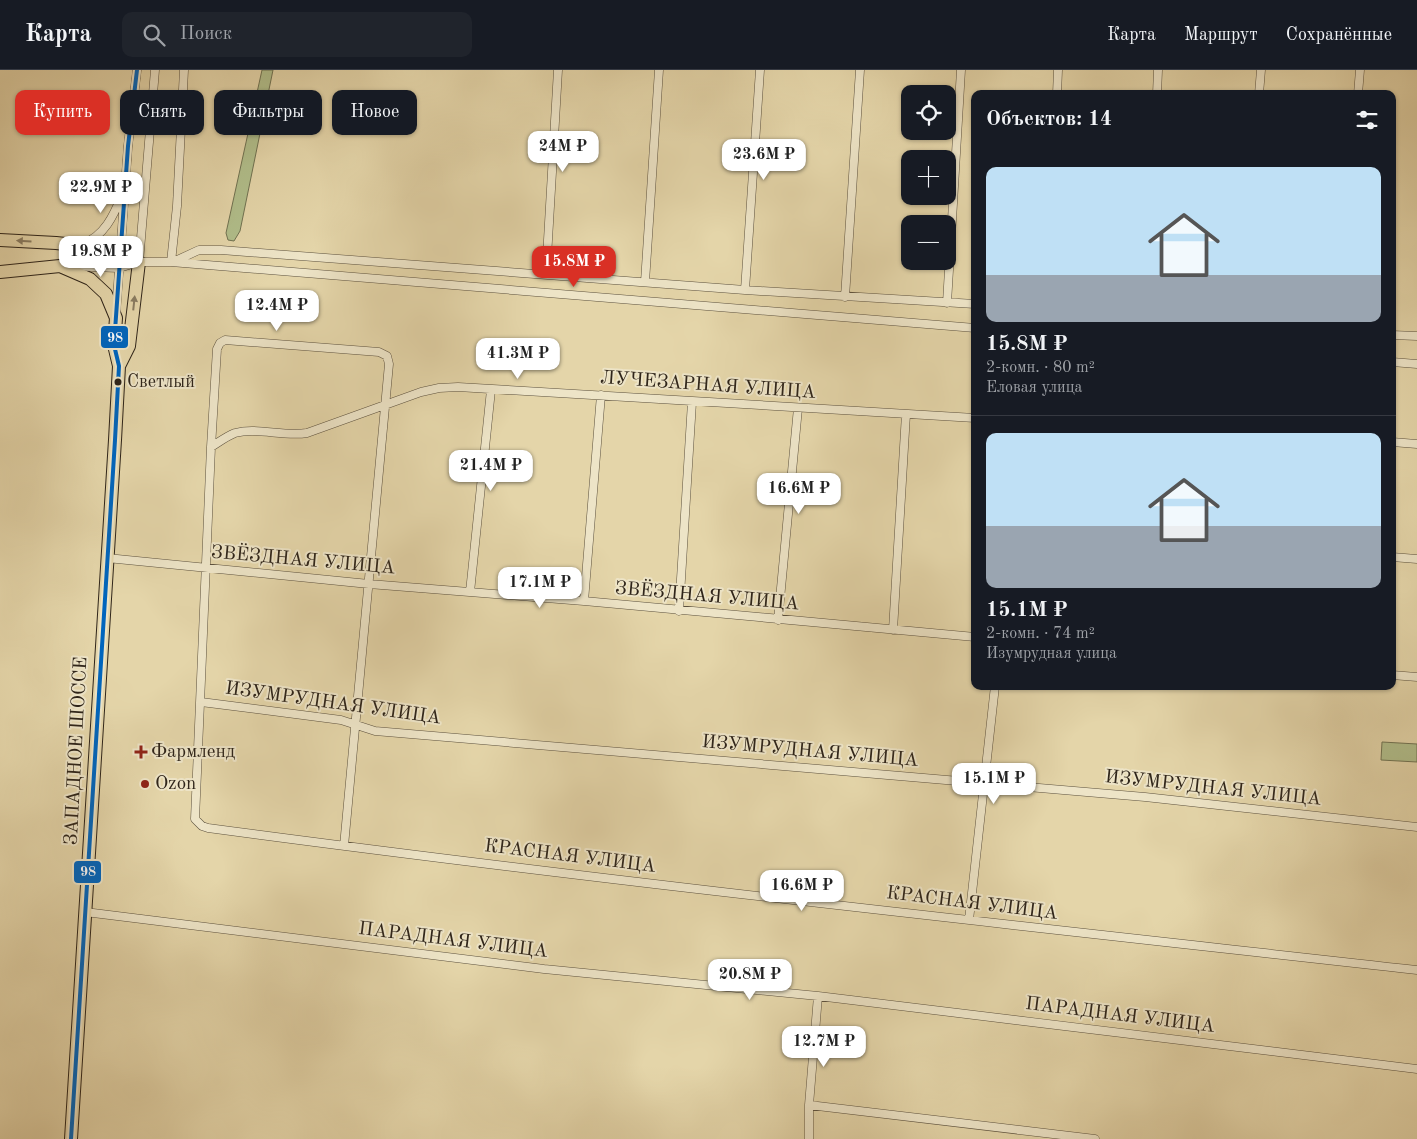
<!DOCTYPE html>
<html lang="ru">
<meta charset="utf-8">
<style>
:root{--surface:#171b24;--page:#20242c;--text:#f1f3f6;--muted:#9ea1a6;--line:#363941;--accent:#d93025}
body{margin:0;font-family:"Old Standard TT",serif;background:var(--page);color:var(--text);height:100vh;display:flex;flex-direction:column;font-size:19px;white-space:nowrap}
*{box-sizing:border-box;margin:0}
p{font-size:16px;color:var(--muted)}
.icon{flex:none;width:28px;height:28px;fill:none;stroke:currentColor;stroke-width:2;stroke-linecap:round;stroke-linejoin:round}
.map{position:relative;flex:1;overflow:hidden}
.side{position:absolute;left:971px;top:20px;width:425px;height:600px;display:flex;flex-direction:column;background:var(--surface);border-radius:10px;box-shadow:0 1px 4px #0004}
.side>*{flex:none}
.hud{position:absolute;left:15px;top:20px;width:475px;height:45px;display:flex;gap:10px}
.buttons{position:absolute;left:901px;top:15px;display:grid;gap:10px}
.buttons a{display:grid;place-items:center;width:55px;height:55px;border-radius:10px;background:var(--surface);box-shadow:0 1px 4px #0004;font-size:25px}
.price{position:absolute;translate:-50% -42px;padding:0 11px;border-radius:10px;background:#fff;color:#222;font-size:16px;line-height:32px;filter:drop-shadow(0 1px 2px #0008)}
.price::after{content:'';position:absolute;left:50%;top:30px;width:15px;height:11px;margin-left:-8px;background:inherit;clip-path:polygon(0 0,100% 0,50% 100%)}
.price.selected{background:var(--accent);color:#fff}
ul{padding:0;list-style:none}
li{display:grid;align-content:center;gap:10px;height:265px;padding:0 15px}
li+li{border-top:1px solid var(--line)}
li span{display:grid;place-items:center;height:155px;border-radius:10px;color:#555}
li>.icon{margin-inline-start:auto}
span .icon{width:90px;height:90px;fill:#fffc;stroke-width:1}
li b{font-size:21px}
h2{display:flex;justify-content:space-between;align-items:center;height:60px;padding:0 15px;font-size:21px}
.chip{padding:0 18px;border-radius:10px;background:var(--surface);box-shadow:0 1px 4px #0004;font-size:18px;line-height:45px}
.chip.selected{background:var(--accent);color:#fff}
header{display:flex;align-items:center;gap:30px;box-sizing:border-box;height:70px;padding:0 25px;background:var(--surface);border-bottom:1px solid var(--line)}
header strong{font-size:24px}
nav{display:flex;gap:28px;margin-inline-start:auto;font-size:18px}
.search{width:350px;height:45px;background:var(--page);display:flex;align-items:center;gap:12px;box-sizing:border-box;padding:0 18px;border-radius:10px;color:var(--muted);font-size:19px}
.map>svg:first-child{display:block}
.green{fill:#b1be8b;stroke:#707252}
.lines{fill:none;stroke-linecap:round;stroke-linejoin:round}
.street-casing{stroke:#5c513e;stroke-width:9}
.primary-casing{stroke:#2f251a;stroke-width:14}
.street{stroke:#ede4c7;stroke-width:8}
.primary{stroke:#e4d5a9;stroke-width:12}
.bus-1-casing{stroke:#ede4c7;stroke-width:8}
.bus-1{stroke:#0065bd;stroke-width:4}
.oneway{fill:#8a7d62}
.bus-dot{fill:#2f251a;stroke:#ede4c7;stroke-width:2}
.poi-dot{fill:#8f2418;stroke:#ede4c7;stroke-width:2}
.labels{text-anchor:middle;dominant-baseline:central;stroke-width:4;stroke-linejoin:round;paint-order:stroke}
.bus-label{font-size:18px;fill:#2f251a;stroke:#ede4c7;text-anchor:start}
.street-label{font-size:19px;fill:#2f251a;stroke:#ede4c7}
.poi-label{font-size:19px;fill:#2f251a;stroke:#ede4c7;text-anchor:start}
.line-badge{stroke:#ede4c7;stroke-width:2}
.badge-label{font-size:14px;text-anchor:middle;font-weight:bold;fill:#fff}
</style>
<header>
<strong>Карта</strong>
<div class="search"><svg class="icon" aria-label="search" viewBox="0 0 24 24"><circle cx="10" cy="10" r="6"/><path d="M15 15l6 6"/></svg>Поиск</div>
<nav><a>Карта</a><a>Маршрут</a><a>Сохранённые</a></nav>
</header>
<div class="map">
<svg width="1417" height="1069" viewBox="0 0 1417 1069">
<rect width="100%" height="100%" fill="#e4d5a9"/>
<filter id="stains"><feTurbulence type="fractalNoise" baseFrequency=".004" numOctaves="4"/><feColorMatrix values="0 0 0 0 .2 0 0 0 0 .09 0 0 0 0 .02 0 0 0 .5 -.17"/></filter>
<radialGradient id="worn" r=".72"><stop offset=".6" stop-color="#630" stop-opacity="0"/><stop offset="1" stop-color="#630" stop-opacity=".3"/></radialGradient>
<path class="green" d="M262,0H273L240,161L234,171L228,170L226,163Z
M1382,672L1417,674V692L1381,690Z"/>
<g class="lines">
<defs>
<path id="street" d="M1057,24L1058,0
M1157,24L1158,0
M1259,24L1261,0
M1358,24L1360,0
M82,174C104,167 114,145 122,125
M139,192L155,0
M171,192L177,136L184,0
M173,192L199,180H221L745,220L975,234
M67,196L119,198L139,192H171L975,258
M546,204L558,0
M645,212L659,0
M745,220L760,0
M845,227L860,0
M947,233L961,0
M116,243L128,76L137,0
M1392,265L1417,266
M1392,292L1417,294
M975,348L458,317L439,318L421,322L307,363C284,367 257,357 235,363C227,366 219,372 211,377L195,749L202,756L208,758C610,812 1014,855 1417,900
M1392,372L1417,374
M211,377L217,279L220,273L225,270L379,282L387,286L389,294L344,776
M1392,487L1417,489
M107,488L369,514L584,531L975,567
M470,522L491,320
M584,531L601,325
M679,541L692,332
M778,550L798,338
M893,560L906,344
M1392,605L1417,607
M201,632L341,650L375,661L1145,727L1417,757
M85,842L544,899L818,926L1417,999
M969,850L995,616
M809,1035L1095,1069
M809,1069V1035L818,926"/>
<path id="primary" d="M0,170L56,173L121,180L139,192L129,276L119,296
M0,202L60,196L90,209L106,224L116,248L114,275L119,296L115,370L71,1069"/>
</defs>
<use href="#street" class="street-casing"/>
<use href="#primary" class="primary-casing"/>
<use href="#street" class="street"/>
<use href="#primary" class="primary"/>
<defs>
<path id="bus-1" d="M71,1069L115,370L119,296L114,275L128,76L137,0"/>
</defs>
<use href="#bus-1" class="bus-1-casing"/>
<use href="#bus-1" class="bus-1"/>
</g>
<defs><path id="oneway-solid" d="M-6-.8H1V-3.2L6.5 0L1 3.2V.8H-6Z" transform="scale(1.25)"/></defs>
<g class="oneway">
<use href="#oneway-solid" transform="translate(24 171) rotate(-177)"/>
<use href="#oneway-solid" transform="translate(134 233) rotate(-84)"/>
</g>
<circle class="bus-dot" cx="118" cy="312" r="4.5"/>
<g class="poi-dot">
<path d="M138.5 674.5h5v5h5v5h-5v5h-5v-5h-5v-5h5z"/>
<circle cx="145" cy="714" r="5"/>
</g>
<g class="labels">
<g class="bus-label">
<text x="127" y="312">Светлый</text>
</g>
<g class="street-label">
<text transform="translate(708 316) rotate(4)">ЛУЧЕЗАРНАЯ УЛИЦА</text>
<text transform="translate(303 491) rotate(5)">ЗВЁЗДНАЯ УЛИЦА</text>
<text transform="translate(707 527) rotate(5)">ЗВЁЗДНАЯ УЛИЦА</text>
<text transform="translate(333 634) rotate(8)">ИЗУМРУДНАЯ УЛИЦА</text>
<text transform="translate(77 681) rotate(-87)">ЗАПАДНОЕ ШОССЕ</text>
<text transform="translate(810 682) rotate(5)">ИЗУМРУДНАЯ УЛИЦА</text>
<text transform="translate(1213 719) rotate(6)">ИЗУМРУДНАЯ УЛИЦА</text>
<text transform="translate(570 787) rotate(7)">КРАСНАЯ УЛИЦА</text>
<text transform="translate(972 834) rotate(7)">КРАСНАЯ УЛИЦА</text>
<text transform="translate(453 871) rotate(7)">ПАРАДНАЯ УЛИЦА</text>
<text transform="translate(1120 946) rotate(7)">ПАРАДНАЯ УЛИЦА</text>
</g>
<g class="poi-label">
<text x="151" y="682">Фармленд</text>
<text x="155" y="714">Ozon</text>
</g>
</g>
<g class="line-badge">
<rect x="100" y="255" width="29" height="24" rx="5" fill="#0065bd"/>
<rect x="73" y="790" width="29" height="24" rx="5" fill="#0065bd"/>
</g>
<g class="badge-label">
<text x="115" y="272">98</text>
<text x="88" y="806">98</text>
</g>
<rect width="100%" height="100%" filter="url(#stains)"/>
<rect width="100%" height="100%" fill="url(#worn)"/>
</svg>
<div class="buttons">
<a><svg class="icon" aria-label="locate" viewBox="0 0 24 24"><circle cx="12" cy="12" r="6"/><path d="M12 2v4M12 18v4M2 12h4M18 12h4"/></svg></a>
<a>+</a>
<a>−</a>
</div>
<b class="price" style="left:563px;top:103px">24M ₽</b>
<b class="price" style="left:764px;top:111px">23.6M ₽</b>
<b class="price" style="left:101px;top:144px">22.9M ₽</b>
<b class="price" style="left:101px;top:208px">19.8M ₽</b>
<b class="price selected" style="left:574px;top:218px">15.8M ₽</b>
<b class="price" style="left:277px;top:262px">12.4M ₽</b>
<b class="price" style="left:518px;top:310px">41.3M ₽</b>
<b class="price" style="left:491px;top:422px">21.4M ₽</b>
<b class="price" style="left:799px;top:445px">16.6M ₽</b>
<b class="price" style="left:540px;top:539px">17.1M ₽</b>
<b class="price" style="left:994px;top:735px">15.1M ₽</b>
<b class="price" style="left:802px;top:842px">16.6M ₽</b>
<b class="price" style="left:750px;top:931px">20.8M ₽</b>
<b class="price" style="left:824px;top:998px">12.7M ₽</b>
<div class="hud">
<a class="chip selected">Купить</a>
<a class="chip">Снять</a>
<a class="chip">Фильтры</a>
<a class="chip">Новое</a>
</div>
<section class="side">
<h2>Объектов: 14<svg class="icon" aria-label="filters" viewBox="0 0 24 24"><path d="M4 7h16M4 17h16"/><circle cx="9" cy="7" r="2"/><circle cx="15" cy="17" r="2"/></svg></h2>
<ul>
<li><span style="background:linear-gradient(#bfe0f5 70%,#9aa5b1 0)"><svg class="icon" aria-label="home" viewBox="0 0 24 24"><path d="M3 11l9-7 9 7M6 9v11h12V9"/></svg></span><div><b>15.8M ₽</b><p>2-комн. · 80 m²</p><p>Еловая улица</p></div></li>
<li><span style="background:linear-gradient(#bfe0f5 60%,#9aa5b1 0)"><svg class="icon" aria-label="home" viewBox="0 0 24 24"><path d="M3 11l9-7 9 7M6 9v11h12V9"/></svg></span><div><b>15.1M ₽</b><p>2-комн. · 74 m²</p><p>Изумрудная улица</p></div></li>
</ul>
</section>
</div>
